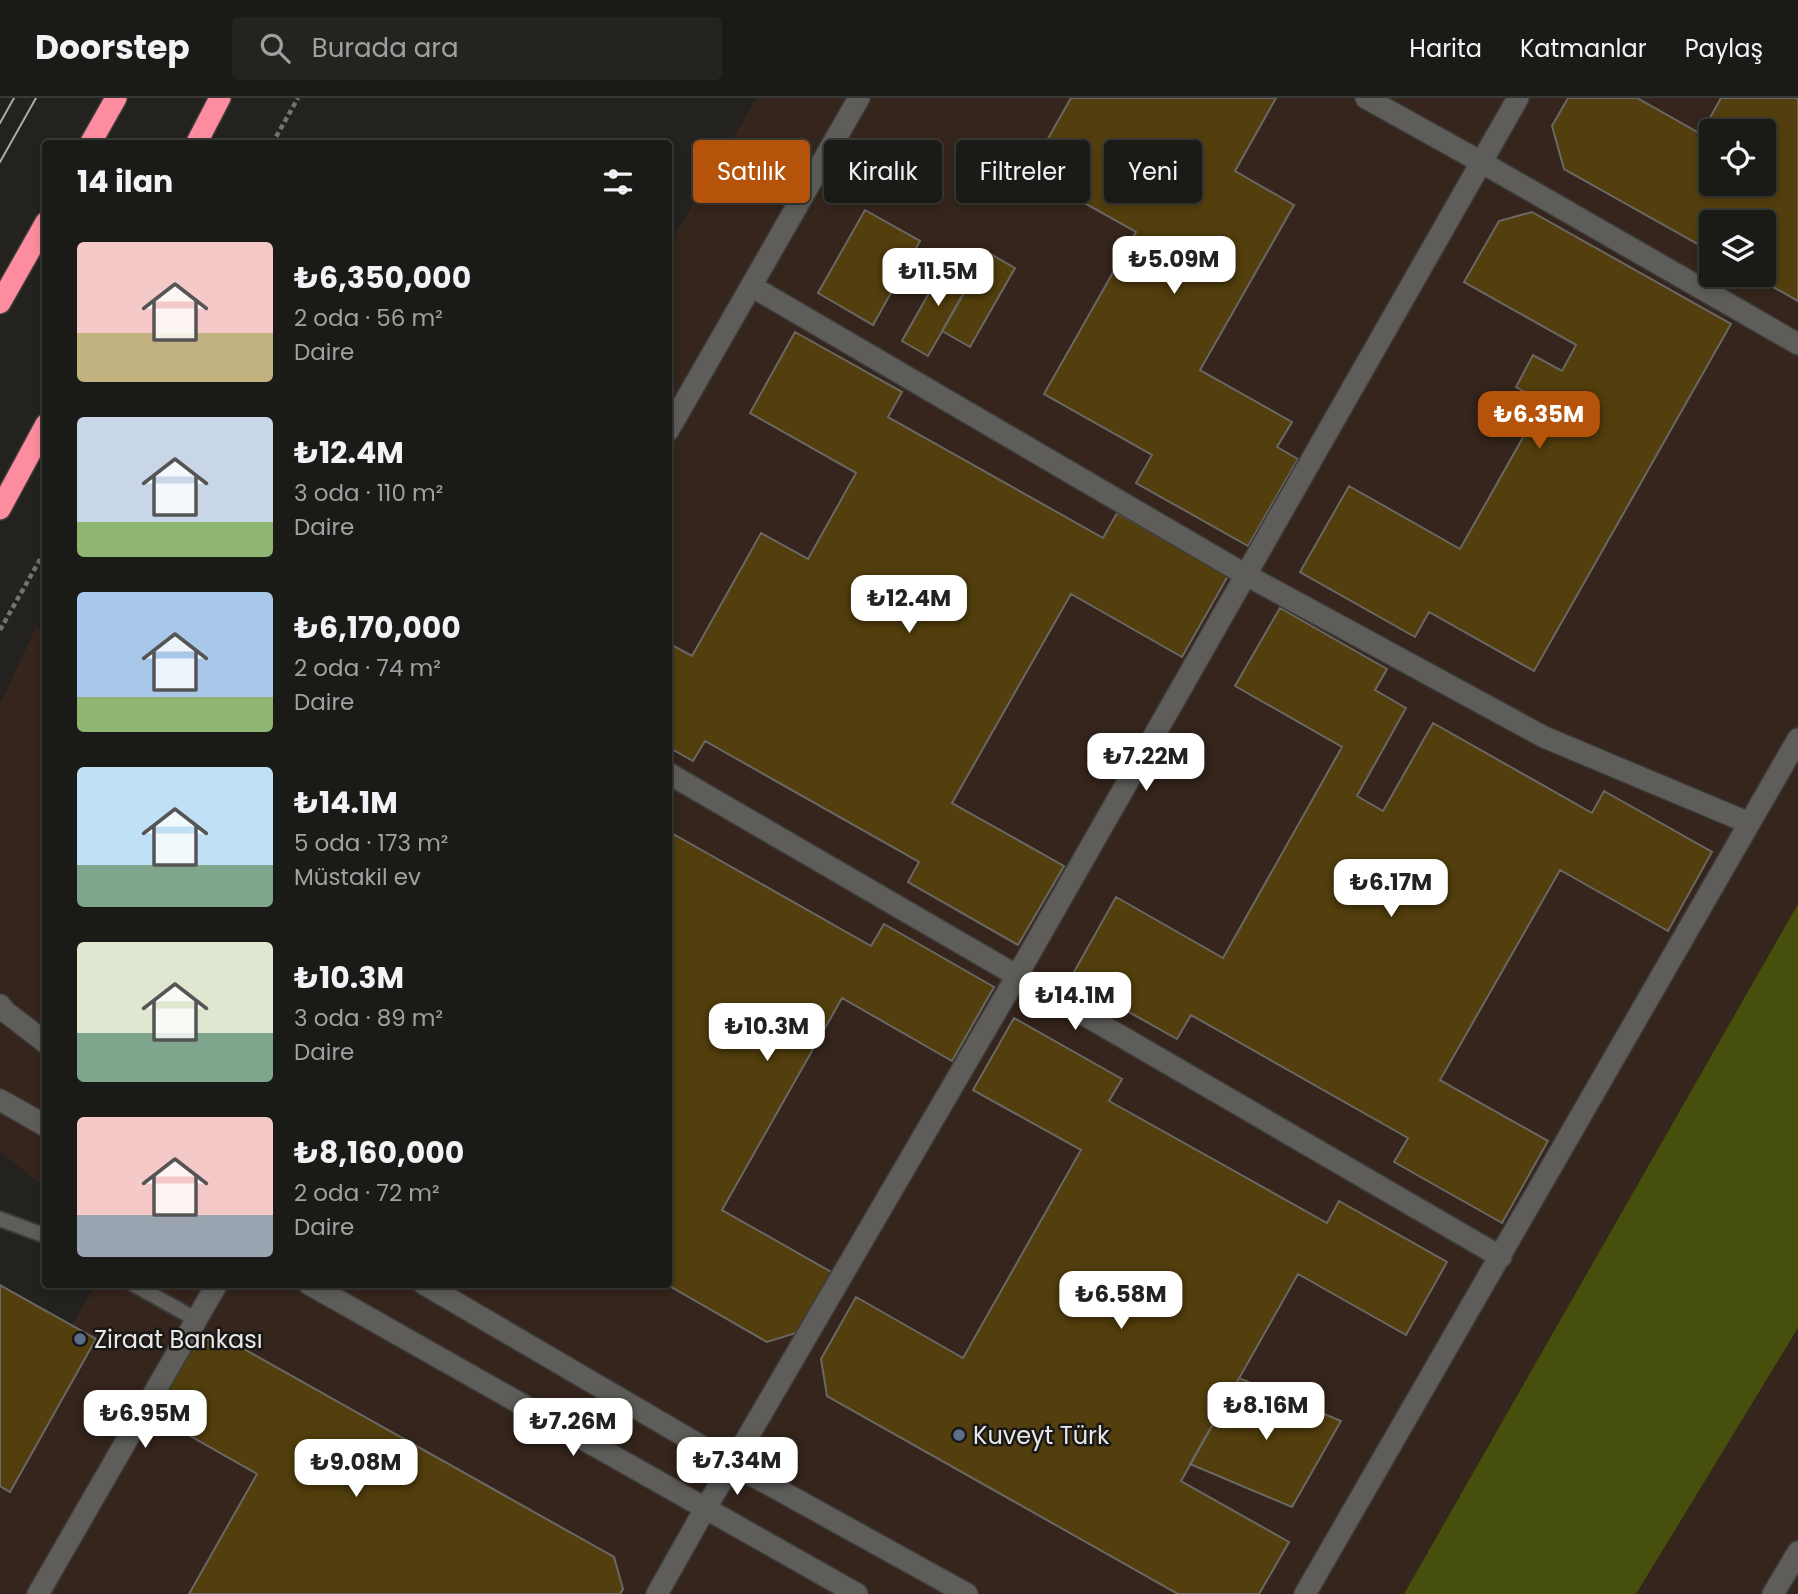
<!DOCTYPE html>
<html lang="tr">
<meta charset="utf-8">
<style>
:root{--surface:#1a1a17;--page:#232320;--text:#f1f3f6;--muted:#9fa1a1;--line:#383836;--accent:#b45309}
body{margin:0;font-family:Poppins,sans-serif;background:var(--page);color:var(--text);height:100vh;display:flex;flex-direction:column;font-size:26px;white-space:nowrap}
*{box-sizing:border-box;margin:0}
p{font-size:23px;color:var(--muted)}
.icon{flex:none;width:38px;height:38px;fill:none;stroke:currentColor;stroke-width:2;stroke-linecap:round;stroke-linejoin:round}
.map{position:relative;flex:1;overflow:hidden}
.panel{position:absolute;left:42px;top:42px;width:630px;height:1148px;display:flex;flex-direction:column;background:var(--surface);border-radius:7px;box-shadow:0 4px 10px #0003,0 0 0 2px var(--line)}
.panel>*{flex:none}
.top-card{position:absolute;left:693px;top:42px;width:665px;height:63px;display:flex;gap:14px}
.tools{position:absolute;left:1699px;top:21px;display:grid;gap:14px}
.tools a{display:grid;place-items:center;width:77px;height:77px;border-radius:7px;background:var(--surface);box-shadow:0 4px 10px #0003,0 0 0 2px var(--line);font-size:35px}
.price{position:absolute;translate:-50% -60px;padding:0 16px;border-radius:14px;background:#fff;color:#222;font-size:23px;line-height:46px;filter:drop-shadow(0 2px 4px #0008)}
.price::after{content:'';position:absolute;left:50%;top:42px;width:21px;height:16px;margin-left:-10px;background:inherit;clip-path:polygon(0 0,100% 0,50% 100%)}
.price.on{background:var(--accent);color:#fff}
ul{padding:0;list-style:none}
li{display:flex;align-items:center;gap:21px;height:175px;padding:0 35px}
li span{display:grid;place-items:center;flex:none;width:196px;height:140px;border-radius:7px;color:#555}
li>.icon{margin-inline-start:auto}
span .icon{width:84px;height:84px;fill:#fffc;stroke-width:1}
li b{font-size:30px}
h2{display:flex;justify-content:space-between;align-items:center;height:84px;padding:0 35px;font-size:30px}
.tag{padding:0 24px;border-radius:7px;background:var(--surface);box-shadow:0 4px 10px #0003,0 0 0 2px var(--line);font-size:24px;line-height:63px}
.tag.on{background:var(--accent);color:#fff}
header{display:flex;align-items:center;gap:42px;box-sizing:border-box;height:98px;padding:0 35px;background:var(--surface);border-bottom:2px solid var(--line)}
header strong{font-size:33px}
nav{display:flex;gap:38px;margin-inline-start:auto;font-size:24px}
.search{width:490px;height:63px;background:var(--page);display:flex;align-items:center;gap:18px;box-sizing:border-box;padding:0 24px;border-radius:7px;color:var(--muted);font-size:26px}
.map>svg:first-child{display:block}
.industrial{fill:#35251c;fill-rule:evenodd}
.forest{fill:#464f0b}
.building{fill:#533f0d;stroke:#696865;stroke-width:2;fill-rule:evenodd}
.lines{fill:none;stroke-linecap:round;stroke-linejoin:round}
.lane-casing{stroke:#3d3c3a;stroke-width:18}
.street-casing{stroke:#3d3c3a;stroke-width:24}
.secondary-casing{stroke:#3d3c3a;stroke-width:24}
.highway-casing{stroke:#3d3c3a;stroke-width:24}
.path{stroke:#73726f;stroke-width:4.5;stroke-dasharray:5 3.5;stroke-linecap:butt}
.lane{stroke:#5e5d5a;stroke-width:14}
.street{stroke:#5e5d5a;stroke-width:21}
.secondary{stroke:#5e5d5a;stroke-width:21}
.highway{stroke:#fc8c9e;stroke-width:21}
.tram{stroke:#abaaa9;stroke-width:2}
.service-dot{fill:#5c6f8a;stroke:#191816;stroke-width:2.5}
.labels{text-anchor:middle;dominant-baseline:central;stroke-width:5;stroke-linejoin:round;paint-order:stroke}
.poi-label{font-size:24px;fill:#e9e8e7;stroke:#191816;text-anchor:start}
</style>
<header>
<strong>Doorstep</strong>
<div class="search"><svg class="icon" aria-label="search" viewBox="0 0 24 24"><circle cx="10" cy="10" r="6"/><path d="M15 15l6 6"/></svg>Burada ara</div>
<nav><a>Harita</a><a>Katmanlar</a><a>Paylaş</a></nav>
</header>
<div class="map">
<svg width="1798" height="1496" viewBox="0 0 1798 1496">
<rect width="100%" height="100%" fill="#23221f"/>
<path class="industrial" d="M757,0H1798V1496H0V1346L96,1187L668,1186L669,146ZM1712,33H1764V86H1712ZM1712,124H1764V177H1712Z
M36,529L46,534L45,1089L0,1054V606Z"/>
<path class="forest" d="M1798,806V1230L1636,1496H1404Z"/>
<path class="building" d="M1071,0H1276L1235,73L1294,107L1200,272L1292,324L1277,349L1298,361L1248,448L1136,385L1152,357L1044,296L1136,134L1029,74Z
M1568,0H1637L1701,36L1721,0H1798V203L1752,177H1764V124H1712V154L1564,71L1552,28ZM1712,33H1764V86H1712Z
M865,112L920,143L873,227L818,195Z
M1532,114L1731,226L1534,573L1429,514L1415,539L1300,474L1349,388L1460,451L1543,304L1516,289L1533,257L1562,273L1576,247L1464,184L1499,123Z
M987,154L1015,170L970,249L942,233Z
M947,163L974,178L928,258L902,243Z
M795,234L902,294L888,319L1103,440L1117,415L1228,478L1182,559L1071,496L952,705L1064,768L1018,847L908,784L919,764L705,643L693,663L668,649V545L692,558L761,435L808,461L856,375L750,315Z
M1280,510L1387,571L1375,592L1406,610L1357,698L1383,713L1433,625L1592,715L1604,693L1712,754L1668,833L1560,772L1440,982L1548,1043L1502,1125L1394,1064L1408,1040L1191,917L1177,941L1070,881L1116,799L1223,860L1342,649L1235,588Z
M668,733L871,848L884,826L994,889L952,963L842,900L722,1112L833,1175L799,1234L767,1244L666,1186H668Z
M1014,920L1122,981L1109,1003L1327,1125L1339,1103L1447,1164L1406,1237L1298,1176L1181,1383L1289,1444L1259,1496H1178L827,1298L821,1261L856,1199L963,1260L1081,1052L973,992Z
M0,1187L96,1241L10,1394L0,1388Z
M221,1238L614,1459L623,1491L620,1496H189L257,1376L150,1315L189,1246Z
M1239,1280L1341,1323L1292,1409L1190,1366Z"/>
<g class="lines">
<defs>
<path id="lane" d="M0,1121L46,1138
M133,1186L197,1222"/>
<path id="street" d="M1366,0L1481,64L1798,246
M751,188L1246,477L1544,639L1749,725
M668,333L859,0
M668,675L1501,1159
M732,1366L1018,876L1518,0
M38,1496L217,1186
M657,1496L705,1411
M1305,1496L1798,641
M1773,1496L1798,1454"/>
<path id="secondary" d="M0,907L6,914L46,945
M0,1002L46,1028
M309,1186L857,1496
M424,1186L732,1366L967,1496
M705,1411L732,1366"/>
<path id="highway" d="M90,46L116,0
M196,46L220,0
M0,205L46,124
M0,411L46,326"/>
</defs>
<use href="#lane" class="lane-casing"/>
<use href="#street" class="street-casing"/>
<use href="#secondary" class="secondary-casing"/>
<use href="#highway" class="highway-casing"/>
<path class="path" d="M272,46L298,0
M0,532L46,451"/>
<use href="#lane" class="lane"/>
<use href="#street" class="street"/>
<use href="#secondary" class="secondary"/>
<use href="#highway" class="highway"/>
<path class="tram" d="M0,25L14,0
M0,64L36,0"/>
</g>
<g class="service-dot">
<circle cx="80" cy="1241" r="7"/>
<circle cx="959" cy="1337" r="7"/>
</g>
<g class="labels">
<g class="poi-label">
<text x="94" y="1241">Ziraat Bankası</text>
<text x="973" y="1337">Kuveyt Türk</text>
</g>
</g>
</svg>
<div class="tools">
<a><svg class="icon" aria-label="locate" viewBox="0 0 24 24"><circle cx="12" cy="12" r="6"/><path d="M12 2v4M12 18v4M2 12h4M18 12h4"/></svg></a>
<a><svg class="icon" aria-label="layers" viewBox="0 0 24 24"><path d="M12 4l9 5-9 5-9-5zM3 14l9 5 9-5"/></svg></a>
</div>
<b class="price" style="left:1174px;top:198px">₺5.09M</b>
<b class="price" style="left:938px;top:210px">₺11.5M</b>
<b class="price on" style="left:1539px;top:353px">₺6.35M</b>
<b class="price" style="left:909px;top:537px">₺12.4M</b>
<b class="price" style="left:1146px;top:695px">₺7.22M</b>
<b class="price" style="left:1391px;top:821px">₺6.17M</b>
<b class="price" style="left:1075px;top:934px">₺14.1M</b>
<b class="price" style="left:767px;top:965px">₺10.3M</b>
<b class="price" style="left:1121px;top:1233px">₺6.58M</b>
<b class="price" style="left:1266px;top:1344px">₺8.16M</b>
<b class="price" style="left:145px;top:1352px">₺6.95M</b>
<b class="price" style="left:573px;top:1360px">₺7.26M</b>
<b class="price" style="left:737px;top:1399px">₺7.34M</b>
<b class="price" style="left:356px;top:1401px">₺9.08M</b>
<div class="top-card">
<a class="tag on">Satılık</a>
<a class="tag">Kiralık</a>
<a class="tag">Filtreler</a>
<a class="tag">Yeni</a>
</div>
<section class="panel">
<h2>14 ilan<svg class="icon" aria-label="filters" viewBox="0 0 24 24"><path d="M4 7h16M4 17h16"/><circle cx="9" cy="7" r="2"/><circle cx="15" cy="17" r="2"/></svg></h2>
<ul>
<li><span style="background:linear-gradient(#f6c9c9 65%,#c2b280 0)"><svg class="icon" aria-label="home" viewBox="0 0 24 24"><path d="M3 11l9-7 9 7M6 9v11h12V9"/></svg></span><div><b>₺6,350,000</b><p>2 oda · 56 m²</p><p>Daire</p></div></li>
<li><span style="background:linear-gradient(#c9d6e8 75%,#8fb573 0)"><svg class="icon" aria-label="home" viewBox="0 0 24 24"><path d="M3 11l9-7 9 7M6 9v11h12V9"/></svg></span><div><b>₺12.4M</b><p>3 oda · 110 m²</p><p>Daire</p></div></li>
<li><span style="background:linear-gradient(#a9c7e8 75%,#8fb573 0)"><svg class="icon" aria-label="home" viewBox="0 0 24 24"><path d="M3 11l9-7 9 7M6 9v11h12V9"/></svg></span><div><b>₺6,170,000</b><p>2 oda · 74 m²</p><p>Daire</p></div></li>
<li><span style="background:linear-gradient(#bfe0f5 70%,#7fa58c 0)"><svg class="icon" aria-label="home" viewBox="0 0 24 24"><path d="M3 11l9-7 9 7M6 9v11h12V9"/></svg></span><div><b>₺14.1M</b><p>5 oda · 173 m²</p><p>Müstakil ev</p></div></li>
<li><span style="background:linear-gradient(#dfe7d0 65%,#7fa58c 0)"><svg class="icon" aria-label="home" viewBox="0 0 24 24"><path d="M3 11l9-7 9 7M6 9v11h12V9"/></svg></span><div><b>₺10.3M</b><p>3 oda · 89 m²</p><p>Daire</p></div></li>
<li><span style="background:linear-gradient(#f6c9c9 70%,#9aa5b1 0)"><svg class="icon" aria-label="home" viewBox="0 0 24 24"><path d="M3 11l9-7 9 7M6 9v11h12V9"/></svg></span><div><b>₺8,160,000</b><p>2 oda · 72 m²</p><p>Daire</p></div></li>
</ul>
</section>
</div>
